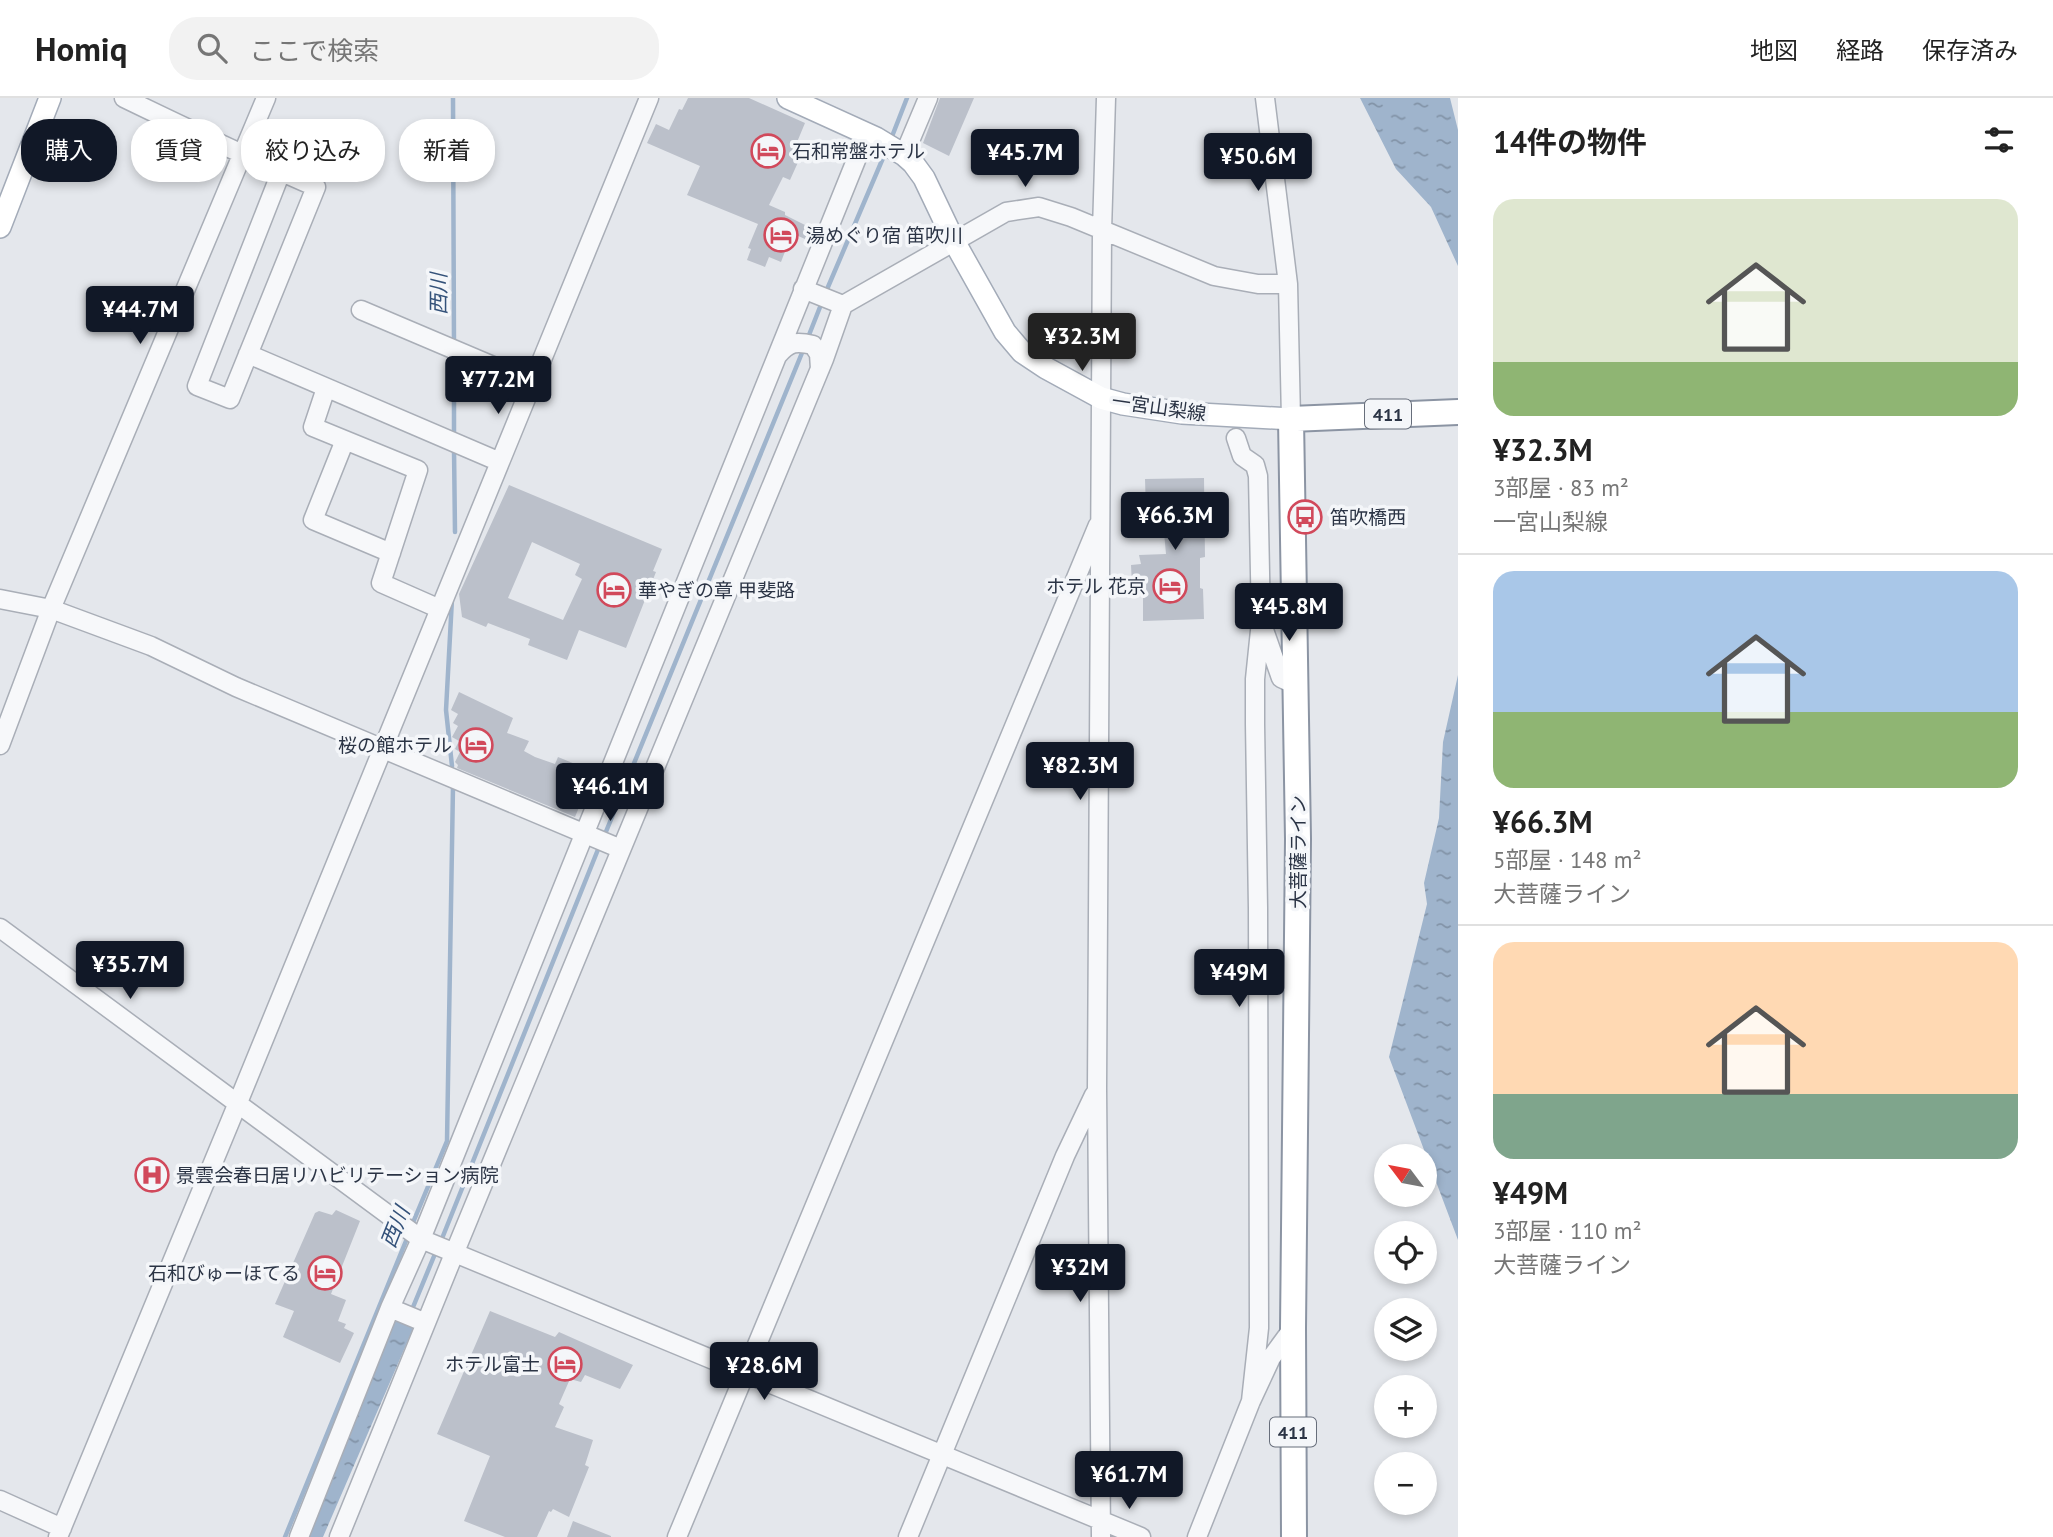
<!DOCTYPE html>
<html lang="ja">
<meta charset="utf-8">
<style>
:root{--surface:#fff;--page:#f2f2f2;--text:#222;--muted:#767676;--line:#e0e0e0;--accent:#111827}
body{margin:0;font-family:"PT Sans","Noto Sans JP",sans-serif;background:var(--page);color:var(--text);height:100vh;display:flex;flex-direction:column;font-size:26px;white-space:nowrap}
*{box-sizing:border-box;margin:0}
p{font-size:23px;color:var(--muted)}
.icon{flex:none;width:38px;height:38px;fill:none;stroke:currentColor;stroke-width:2;stroke-linecap:round;stroke-linejoin:round}
.map{position:relative;flex:1;overflow:hidden}
.sheet{display:flex;flex-direction:column;background:var(--surface);width:595px}
.sheet>*{flex:none}
.guide{position:absolute;left:21px;top:21px;width:665px;height:63px;display:flex;gap:14px}
.needle{width:46px;rotate:302deg}
.fabs{position:absolute;left:1374px;top:1046px;display:grid;gap:14px}
.fabs a{display:grid;place-items:center;width:63px;height:63px;border-radius:50%;background:var(--surface);box-shadow:0 4px 10px #0003;font-size:35px}
.price{position:absolute;translate:-50% -60px;padding:0 16px;border-radius:7px;background:var(--accent);color:#fff;font-size:23px;line-height:46px;filter:drop-shadow(0 2px 4px #0008)}
.price::after{content:'';position:absolute;left:50%;top:42px;width:21px;height:16px;margin-left:-10px;background:inherit;clip-path:polygon(0 0,100% 0,50% 100%)}
.price.on{background:#222;color:#fff}
ul{padding:0;list-style:none}
li{display:grid;align-content:center;gap:14px;height:371px;padding:0 35px}
li+li{border-top:2px solid var(--line)}
li span{display:grid;place-items:center;height:217px;border-radius:21px;color:#555}
li>.icon{margin-inline-start:auto}
span .icon{width:126px;height:126px;fill:#fffc;stroke-width:1}
li b{font-size:30px}
h2{display:flex;justify-content:space-between;align-items:center;height:84px;padding:0 35px;font-size:30px}
.tag{padding:0 24px;border-radius:28px;background:var(--surface);box-shadow:0 4px 10px #0003;font-size:24px;line-height:63px}
.tag.on{background:var(--accent);color:#fff}
header{display:flex;align-items:center;gap:42px;box-sizing:border-box;height:98px;padding:0 35px;background:var(--surface);border-bottom:2px solid var(--line)}
header strong{font-size:33px}
nav{display:flex;gap:38px;margin-inline-start:auto;font-size:24px}
.search{width:490px;height:63px;background:var(--page);display:flex;align-items:center;gap:18px;box-sizing:border-box;padding:0 24px;border-radius:28px;color:var(--muted);font-size:26px}
main{display:flex;flex:1;min-height:0}
.map>svg:first-child{display:block}
.water{fill:url(#water-ripples)}
.lines{fill:none;stroke-linecap:round;stroke-linejoin:round}
.stream{stroke:#9fb4cc;stroke-width:4.5}
.building{fill:#bbc0ca;fill-rule:evenodd}
.minor-casing{stroke:#a9aeb7;stroke-width:21}
.major-casing{stroke:#a3abb8;stroke-width:24}
.highway-casing{stroke:#8b94a3;stroke-width:28}
.minor{stroke:#f7f8fa;stroke-width:18}
.major{stroke:#fff;stroke-width:21}
.highway{stroke:#fff;stroke-width:24}
.labels{text-anchor:middle;dominant-baseline:central;stroke-width:7;stroke-linejoin:round;paint-order:stroke}
.shield{fill:#f4f6f9;stroke:#676e7b;stroke-width:2}
.shield-label{font-size:18px;font-weight:bold;fill:#2b3445}
.poi-label{font-size:19px;fill:#2b3445;stroke:#f4f6f9;text-anchor:start}
.street-label{font-size:19px;fill:#2b3445;stroke:#f4f6f9}
.water-label{font-size:21px;font-style:italic;fill:#34527a;stroke:#f4f6f9}
</style>
<header>
<strong>Homiq</strong>
<div class="search"><svg class="icon" aria-label="search" viewBox="0 0 24 24"><circle cx="10" cy="10" r="6"/><path d="M15 15l6 6"/></svg>ここで検索</div>
<nav><a>地図</a><a>経路</a><a>保存済み</a></nav>
</header>
<main>
<div class="map">
<svg width="1458" height="1439" viewBox="0 0 1458 1439">
<defs>
<pattern id="water-ripples" width="26" height="14" patternUnits="userSpaceOnUse" patternTransform="scale(1.75)"><rect width="26" height="14" fill="#9fb4cc"/><path d="M2 4q2-2 4 0t4 0M15 11q2-2 4 0t4 0" fill="none" stroke="#8293a7"/></pattern>
</defs>
<rect width="100%" height="100%" fill="#e4e7ec"/>
<path class="water" d="M1360,0H1450L1458,32V168L1431,109L1396,71Z
M1458,577V1142L1389,959L1427,806L1424,785L1439,720L1443,644Z
M396,1216L416,1224L323,1439H304Z"/>
<g class="lines">
<path class="stream" d="M453,0L454,248
M891,41L907,0
M825,196L886,53
M807,242L822,204
M454,256V339
M454,351L455,434
M452,668L446,612L452,501
M603,741L804,250
M412,1127L447,1043L453,688
M441,1143L599,749
M411,1214L437,1151
M285,1439L408,1138"/>
</g>
<path class="building" d="M688,0H749L805,25L795,49L804,51L790,82L783,79L769,107L785,114V117L809,129L805,141L796,137L795,140L791,138L781,164L769,159L765,169L747,162L751,151L748,150L758,126L687,97L700,68L647,45L656,26L669,32L679,11L682,12Z
M940,0H974L949,58L923,45Z
M1204,380L1205,459L1200,460V490L1203,491L1204,521L1143,523V487H1132L1131,467L1141,466L1139,457L1166,456L1162,413L1146,412L1145,381Z
M509,387L662,451L653,473L656,474L626,550L579,532L567,562L528,547L530,541L488,525L486,529L462,519L459,496ZM532,444L580,466L575,477L582,481L563,522L508,500Z
M459,594L513,620L507,635L529,643L524,653L535,659L555,666L558,659L597,675L585,704L582,702L575,719L457,670L458,667L455,664L460,654L455,651L459,643L452,639L458,628L453,625L458,616L451,612Z
M336,1112L360,1123L331,1196L346,1202L338,1223L346,1226L344,1230L354,1235L340,1265L283,1239L294,1213L275,1206L315,1115L319,1113L332,1117Z
M490,1213L555,1239L559,1234L633,1267L620,1291L585,1277L581,1284L570,1281L559,1306L564,1309L555,1329L593,1342L585,1367L589,1369L569,1419L553,1411L551,1414L549,1413L537,1439H505L464,1423L490,1358L437,1336Z
M573,1423L611,1438V1439H567Z"/>
<g class="lines">
<defs>
<path id="minor" d="M124,0C188,31 251,61 316,89L230,301L197,288L281,74
M1265,0L1288,186L1291,321
M904,57L928,0
M803,191L843,207
M361,212L533,285
M248,256L500,364
M778,257C789,244 796,243 813,247L819,256L820,271
M326,290L313,329L418,372L381,485L440,511
M1236,340L1242,358L1255,367L1258,378L1261,523L1255,581V626L1258,810L1259,1230L1251,1303
M345,342L313,422L391,455
M0,501L51,511L151,548L236,589L621,751
M1263,529L1281,580L1296,587
M0,647L51,511L266,0
M0,830L421,1141L1141,1439
M390,1210L426,1225
M0,1402L62,1430
M58,1439L237,1007L649,0
M299,1439L390,1210L421,1141L867,35
M339,1439L454,1156L824,261L843,207L1006,114L1039,109L1071,119L1214,178L1258,186H1288
M677,1439L1098,427
M908,1439L1065,1058L1094,997
M1101,1439L1097,990L1102,133L1106,0
M1197,1439L1251,1303L1271,1260L1293,1230"/>
<path id="major" d="M788,0L876,40L904,57L913,65L924,80L955,145L1005,234L1022,254L1046,270L1101,300L1123,306L1182,315L1291,321
M0,129L50,0"/>
<path id="highway" d="M1294,1439L1293,1230L1298,741L1291,321L1458,314"/>
</defs>
<use href="#minor" class="minor-casing"/>
<use href="#major" class="major-casing"/>
<use href="#highway" class="highway-casing"/>
<use href="#minor" class="minor"/>
<use href="#major" class="major"/>
<use href="#highway" class="highway"/>
</g>
<defs>
<symbol id="hotel-ring" viewBox="-11 -11 22 22"><circle r="9.5" fill="#f4f6f9" stroke="#d1495b" stroke-width="1.5"/><path d="M-6-4.5h1.5V1H6V5H4.5V3h-9V5H-6ZM-4 0a1.8 1.8 0 1 1 3.6 0ZM.5 0V-2.5h3Q6-2.5 6 0Z" fill="#d1495b"/></symbol>
<symbol id="bus-ring" viewBox="-11 -11 22 22"><circle r="9.5" fill="#f4f6f9" stroke="#d1495b" stroke-width="1.5"/><path d="M-5-6H5V4H4V6H2V4H-2V6H-4V4H-5ZM-3.5-4V0h7V-4ZM-3.5 1.2v1.5H-2V1.2ZM2 1.2v1.5H3.5V1.2Z" fill="#d1495b"/></symbol>
<symbol id="hospital-ring" viewBox="-11 -11 22 22"><circle r="9.5" fill="#f4f6f9" stroke="#d1495b" stroke-width="1.5"/><path d="M-5-5h3v3.5h4V-5h3V5h-3V1.5h-4V5h-3Z" fill="#d1495b"/></symbol>
</defs>
<g fill-rule="evenodd">
<use href="#hotel-ring" x="749" y="34" width="38" height="38"/>
<use href="#hotel-ring" x="762" y="118" width="38" height="38"/>
<use href="#bus-ring" x="1286" y="400" width="38" height="38"/>
<use href="#hotel-ring" x="1151" y="469" width="38" height="38"/>
<use href="#hotel-ring" x="595" y="473" width="38" height="38"/>
<use href="#hotel-ring" x="457" y="628" width="38" height="38"/>
<use href="#hospital-ring" x="133" y="1058" width="38" height="38"/>
<use href="#hotel-ring" x="306" y="1156" width="38" height="38"/>
<use href="#hotel-ring" x="546" y="1247" width="38" height="38"/>
</g>
<g class="labels">
<g class="shield">
<rect x="1365" y="301.5" width="46" height="29" rx="5"/>
<rect x="1270" y="1319.5" width="46" height="29" rx="5"/>
</g>
<g class="shield-label">
<text x="1388" y="316">411</text>
<text x="1293" y="1334">411</text>
</g>
<g class="poi-label">
<text x="792" y="53">石和常盤ホテル</text>
<text x="806" y="137">湯めぐり宿 笛吹川</text>
<text x="1330" y="419">笛吹橋西</text>
<text x="1146" y="488" text-anchor="end">ホテル 花京</text>
<text x="638" y="492">華やぎの章 甲斐路</text>
<text x="452" y="647" text-anchor="end">桜の館ホテル</text>
<text x="176" y="1077">景雲会春日居リハビリテーション病院</text>
<text x="300" y="1175" text-anchor="end">石和びゅーほてる</text>
<text x="540" y="1266" text-anchor="end">ホテル富士</text>
</g>
<g class="street-label">
<text transform="translate(1159 309) rotate(8)">一宮山梨線</text>
<text transform="translate(1298 754) rotate(-90)">大菩薩ライン</text>
</g>
<g class="water-label">
<text transform="translate(438 196) rotate(-90)">西川</text>
<text transform="translate(395 1129) rotate(-68)">西川</text>
</g>
</g>
</svg>
<div class="fabs">
<a><svg class="needle" viewBox="-14 -14 28 28"><path d="M0-13l5 13h-10z" fill="#e53935"/><path d="M0 13l5-13h-10z" fill="#767676"/></svg></a>
<a><svg class="icon" aria-label="locate" viewBox="0 0 24 24"><circle cx="12" cy="12" r="6"/><path d="M12 2v4M12 18v4M2 12h4M18 12h4"/></svg></a>
<a><svg class="icon" aria-label="layers" viewBox="0 0 24 24"><path d="M12 4l9 5-9 5-9-5zM3 14l9 5 9-5"/></svg></a>
<a>+</a>
<a>−</a>
</div>
<b class="price" style="left:1025px;top:91px">¥45.7M</b>
<b class="price" style="left:1258px;top:95px">¥50.6M</b>
<b class="price" style="left:140px;top:248px">¥44.7M</b>
<b class="price on" style="left:1082px;top:275px">¥32.3M</b>
<b class="price" style="left:498px;top:318px">¥77.2M</b>
<b class="price" style="left:1175px;top:454px">¥66.3M</b>
<b class="price" style="left:1289px;top:545px">¥45.8M</b>
<b class="price" style="left:1080px;top:704px">¥82.3M</b>
<b class="price" style="left:610px;top:725px">¥46.1M</b>
<b class="price" style="left:130px;top:903px">¥35.7M</b>
<b class="price" style="left:1239px;top:911px">¥49M</b>
<b class="price" style="left:1080px;top:1206px">¥32M</b>
<b class="price" style="left:764px;top:1304px">¥28.6M</b>
<b class="price" style="left:1129px;top:1413px">¥61.7M</b>
<div class="guide">
<a class="tag on">購入</a>
<a class="tag">賃貸</a>
<a class="tag">絞り込み</a>
<a class="tag">新着</a>
</div>
</div>
<section class="sheet">
<h2>14件の物件<svg class="icon" aria-label="filters" viewBox="0 0 24 24"><path d="M4 7h16M4 17h16"/><circle cx="9" cy="7" r="2"/><circle cx="15" cy="17" r="2"/></svg></h2>
<ul>
<li><span style="background:linear-gradient(#dfe7d0 75%,#8fb573 0)"><svg class="icon" aria-label="home" viewBox="0 0 24 24"><path d="M3 11l9-7 9 7M6 9v11h12V9"/></svg></span><div><b>¥32.3M</b><p>3部屋 · 83 m²</p><p>一宮山梨線</p></div></li>
<li><span style="background:linear-gradient(#a9c7e8 65%,#8fb573 0)"><svg class="icon" aria-label="home" viewBox="0 0 24 24"><path d="M3 11l9-7 9 7M6 9v11h12V9"/></svg></span><div><b>¥66.3M</b><p>5部屋 · 148 m²</p><p>大菩薩ライン</p></div></li>
<li><span style="background:linear-gradient(#ffd9b3 70%,#7fa58c 0)"><svg class="icon" aria-label="home" viewBox="0 0 24 24"><path d="M3 11l9-7 9 7M6 9v11h12V9"/></svg></span><div><b>¥49M</b><p>3部屋 · 110 m²</p><p>大菩薩ライン</p></div></li>
</ul>
</section>
</main>
